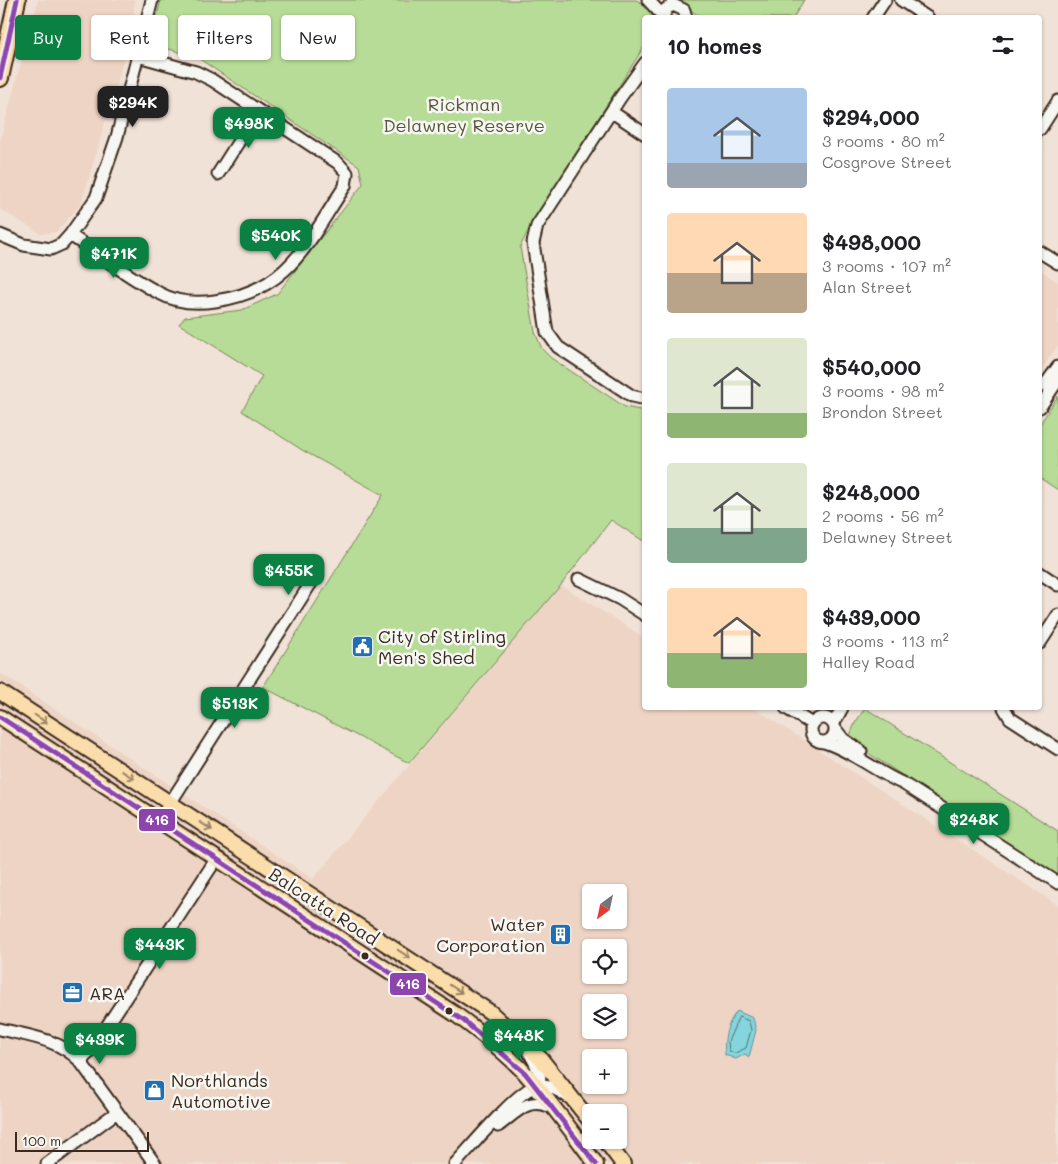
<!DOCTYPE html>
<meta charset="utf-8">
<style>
:root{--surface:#fff;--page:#f6f6f6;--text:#202124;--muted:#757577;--accent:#0b8043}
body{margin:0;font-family:Mali,sans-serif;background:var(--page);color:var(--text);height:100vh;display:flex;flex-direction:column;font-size:19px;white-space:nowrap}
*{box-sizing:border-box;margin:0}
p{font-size:16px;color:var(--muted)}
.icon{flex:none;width:28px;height:28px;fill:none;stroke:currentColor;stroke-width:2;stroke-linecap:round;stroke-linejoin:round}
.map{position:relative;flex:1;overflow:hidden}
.side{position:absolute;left:642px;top:15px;width:400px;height:695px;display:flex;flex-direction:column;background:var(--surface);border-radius:5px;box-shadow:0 1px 4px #0004}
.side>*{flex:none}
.banner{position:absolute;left:15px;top:15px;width:475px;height:45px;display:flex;gap:10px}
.needle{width:32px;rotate:213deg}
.buttons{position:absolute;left:582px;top:884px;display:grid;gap:10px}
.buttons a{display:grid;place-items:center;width:45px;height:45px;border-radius:5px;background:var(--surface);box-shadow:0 1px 4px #0004;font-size:25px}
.scale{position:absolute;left:15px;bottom:12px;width:134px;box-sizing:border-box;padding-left:5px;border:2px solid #3b2a1e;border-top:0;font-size:14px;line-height:18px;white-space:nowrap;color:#3b2a1e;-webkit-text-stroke:4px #f6f6f2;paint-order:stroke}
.price{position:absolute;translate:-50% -42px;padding:0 11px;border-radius:10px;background:var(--accent);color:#fff;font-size:16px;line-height:32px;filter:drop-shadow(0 1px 2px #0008)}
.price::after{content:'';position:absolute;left:50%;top:30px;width:15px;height:11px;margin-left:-8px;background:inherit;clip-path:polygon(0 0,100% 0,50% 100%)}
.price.selected{background:#222;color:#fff}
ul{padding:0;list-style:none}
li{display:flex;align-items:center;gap:15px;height:125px;padding:0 25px}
li span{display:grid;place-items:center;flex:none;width:140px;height:100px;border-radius:5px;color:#555}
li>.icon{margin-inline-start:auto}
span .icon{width:60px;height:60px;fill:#fffc;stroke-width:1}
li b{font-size:21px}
h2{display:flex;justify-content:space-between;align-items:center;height:60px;padding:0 25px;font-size:21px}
.chip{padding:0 18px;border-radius:5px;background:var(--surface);box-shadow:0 1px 4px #0004;font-size:18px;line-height:45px}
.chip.selected{background:var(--accent);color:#fff}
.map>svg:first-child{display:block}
.built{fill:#eed4c4;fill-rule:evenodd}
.green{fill:#b7dc97;stroke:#79835a}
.water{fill:#84d5de;stroke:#679191}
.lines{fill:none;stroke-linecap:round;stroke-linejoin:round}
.shore{stroke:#586e6b;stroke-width:1}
.minor-casing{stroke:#3b2a1e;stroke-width:15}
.major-casing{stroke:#3b2a1e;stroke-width:18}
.highway-casing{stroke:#3b2a1e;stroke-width:20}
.minor{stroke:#f6f6f2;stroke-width:11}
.major{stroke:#fbddab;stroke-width:14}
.highway{stroke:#fbddab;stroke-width:16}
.bus-1-casing{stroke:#f6f6f2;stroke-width:9}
.bus-1{stroke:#8e44ad;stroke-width:5}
.oneway{stroke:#9b8464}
.bus-dot{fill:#3b2a1e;stroke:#f6f6f2;stroke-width:2}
.labels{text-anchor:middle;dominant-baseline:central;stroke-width:5;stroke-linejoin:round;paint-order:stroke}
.park-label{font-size:18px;fill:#5a563c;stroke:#f6f6f2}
.poi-label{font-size:18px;fill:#3b2a1e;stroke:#f6f6f2;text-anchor:start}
.street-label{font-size:18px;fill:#3b2a1e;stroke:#f6f6f2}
.line-badge{stroke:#f6f6f2;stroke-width:2}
.badge-label{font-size:14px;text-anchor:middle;font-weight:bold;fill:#fff}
</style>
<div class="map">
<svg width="1058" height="1164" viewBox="0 0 1058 1164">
<rect width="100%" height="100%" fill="#f1e2d7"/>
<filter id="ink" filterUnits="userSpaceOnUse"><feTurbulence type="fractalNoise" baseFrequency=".02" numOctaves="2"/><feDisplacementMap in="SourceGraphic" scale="10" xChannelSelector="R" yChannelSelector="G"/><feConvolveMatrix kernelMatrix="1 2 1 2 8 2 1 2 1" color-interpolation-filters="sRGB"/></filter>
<g filter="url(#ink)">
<path class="built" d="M38,0H135L133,20L121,68L81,204L56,232L41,234L0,209V141Z
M1040,270L1058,282V345L1040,372Z
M561,585L645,638V708H754L1058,905L1057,1164H0V673L313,879ZM591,892H619V920H591ZM591,948H619V975H591ZM591,1002H619V1030H591ZM591,1058H619V1085H591ZM591,1112H619V1140H591Z"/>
<path class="green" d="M161,0H637L652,11V17L645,18V45L533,221L520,247L535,332L542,349L551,358L625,407L645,411V542L611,520L561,585L409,763L263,687L383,495L302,450L242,411L262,376L179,324L185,317L242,310L277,294L363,184L359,166L198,58L156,45L154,28Z
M674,0H804L793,18L701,17Z
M1058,396V490L1040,478V424Z
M865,708L1058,831V876L848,740L855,723Z"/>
<path class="water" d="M737,1011L753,1018L756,1030L749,1057L745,1054L736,1059L725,1055C723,1038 727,1024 737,1011Z"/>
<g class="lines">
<path class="shore" d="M739,1017L749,1021L751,1030L746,1048L735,1053L729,1051L728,1042Z"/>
<defs>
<path id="minor" d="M648,0L663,16
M901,0L928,18
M663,18L666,9L673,5L684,10L686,18
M873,18L885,0
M645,63L620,98L537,226L533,243L547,332L558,347L632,396L645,399
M612,112L645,134
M1040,129L1058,101
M218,174L258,111
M0,235L24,245L51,249L62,244L70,235L96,198L117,137L152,0
M70,235C99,254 128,277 159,293C177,303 195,304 215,301C289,291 307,243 345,186L347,173L338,163L212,80L196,72L138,56
M1040,252L1058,263
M1045,385L1058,367
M1040,407L1058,380
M1040,573L1058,585
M579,579L620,599L645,615
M1040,643L1058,615
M786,708L812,724
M1004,708L1010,718L1058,749
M811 730a12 12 0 1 1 24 0a12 12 0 1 1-24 0Z
M834,723L842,708
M836,730L843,739L861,751
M824,742C853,751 876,772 904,784L1058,883
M158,822L311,583
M0,1029C29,1036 59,1039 80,1061L155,1164
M529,1052C537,1066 544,1076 537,1092
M80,1061L90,1052L217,858
M498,1126C517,1112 529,1095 553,1108
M47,1164L117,1112
M455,1164C470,1148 515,1094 532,1088C545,1083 558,1089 568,1097"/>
<path id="major" d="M0,692L490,1012L541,1059L591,1122
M0,717L455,1014C480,1032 504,1051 525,1073C551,1102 573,1133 596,1164
M605,1140L623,1164"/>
<path id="highway" d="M0,78L17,0"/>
</defs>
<use href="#minor" class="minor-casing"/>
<use href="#major" class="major-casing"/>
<use href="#highway" class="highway-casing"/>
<use href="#minor" class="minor"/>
<use href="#major" class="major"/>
<use href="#highway" class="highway"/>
<defs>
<path id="bus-1" d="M0,78L17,0
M0,717L464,1021L525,1073L596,1164"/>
</defs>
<use href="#bus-1" class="bus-1-casing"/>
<use href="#bus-1" class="bus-1"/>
</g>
<defs><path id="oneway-shaft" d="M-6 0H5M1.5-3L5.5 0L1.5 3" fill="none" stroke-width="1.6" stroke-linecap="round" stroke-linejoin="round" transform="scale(1.25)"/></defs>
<g class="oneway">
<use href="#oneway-shaft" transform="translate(41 719) rotate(33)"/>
<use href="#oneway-shaft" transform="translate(128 775) rotate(33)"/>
<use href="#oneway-shaft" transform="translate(206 826) rotate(33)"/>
<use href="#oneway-shaft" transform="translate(404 954) rotate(33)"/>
<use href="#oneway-shaft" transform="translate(456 989) rotate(33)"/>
</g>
</g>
<defs>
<symbol id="civic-square" viewBox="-11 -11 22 22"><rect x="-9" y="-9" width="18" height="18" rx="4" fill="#1f6fb2" stroke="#f6f6f2"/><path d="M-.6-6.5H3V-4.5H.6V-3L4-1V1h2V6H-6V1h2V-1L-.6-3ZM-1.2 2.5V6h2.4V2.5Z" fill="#fff"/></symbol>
<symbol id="building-square" viewBox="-11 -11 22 22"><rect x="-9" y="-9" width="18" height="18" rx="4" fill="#1f6fb2" stroke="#f6f6f2"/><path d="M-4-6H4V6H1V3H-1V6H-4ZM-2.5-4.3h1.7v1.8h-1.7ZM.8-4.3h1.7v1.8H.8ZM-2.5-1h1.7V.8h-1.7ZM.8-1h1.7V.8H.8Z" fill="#fff"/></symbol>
<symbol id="office-square" viewBox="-11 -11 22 22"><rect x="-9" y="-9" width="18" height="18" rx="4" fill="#1f6fb2" stroke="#f6f6f2"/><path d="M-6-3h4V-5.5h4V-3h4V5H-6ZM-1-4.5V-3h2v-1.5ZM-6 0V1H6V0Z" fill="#fff"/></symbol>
<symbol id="shop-square" viewBox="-11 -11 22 22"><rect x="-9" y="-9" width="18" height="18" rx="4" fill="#1f6fb2" stroke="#f6f6f2"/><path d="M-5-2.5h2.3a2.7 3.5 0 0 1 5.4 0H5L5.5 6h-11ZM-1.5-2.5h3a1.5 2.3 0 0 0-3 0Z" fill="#fff"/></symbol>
</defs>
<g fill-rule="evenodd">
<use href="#civic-square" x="350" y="634" width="25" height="25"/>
<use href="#building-square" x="548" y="922" width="25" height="25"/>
<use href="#office-square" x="60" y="980" width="25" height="25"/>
<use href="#shop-square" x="142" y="1078" width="25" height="25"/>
</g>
<g class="bus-dot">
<circle cx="365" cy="956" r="4.5"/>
<circle cx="449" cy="1011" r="4.5"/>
</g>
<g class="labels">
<g class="park-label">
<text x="464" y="104">Rickman<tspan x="464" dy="21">Delawney Reserve</tspan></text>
</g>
<g class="poi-label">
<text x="378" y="636">City of Stirling<tspan x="378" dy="21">Men's Shed</tspan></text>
<text x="545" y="924" text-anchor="end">Water<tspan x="545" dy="21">Corporation</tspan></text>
<text x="89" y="993">ARA</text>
<text x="171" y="1080">Northlands<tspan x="171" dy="21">Automotive</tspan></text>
</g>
<g class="street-label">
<text transform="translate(324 906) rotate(33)">Balcatta Road</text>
</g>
</g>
<g class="line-badge">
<rect x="138" y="808" width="38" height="24" rx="5" fill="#8e44ad"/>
<rect x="389" y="972" width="38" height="24" rx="5" fill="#8e44ad"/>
</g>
<g class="badge-label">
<text x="157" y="825">416</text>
<text x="408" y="989">416</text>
</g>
</svg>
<div class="buttons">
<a><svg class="needle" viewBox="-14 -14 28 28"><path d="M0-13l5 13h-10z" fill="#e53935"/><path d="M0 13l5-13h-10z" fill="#757577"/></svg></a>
<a><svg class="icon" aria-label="locate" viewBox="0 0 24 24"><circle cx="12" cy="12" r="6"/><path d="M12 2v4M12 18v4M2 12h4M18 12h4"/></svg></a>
<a><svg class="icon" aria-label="layers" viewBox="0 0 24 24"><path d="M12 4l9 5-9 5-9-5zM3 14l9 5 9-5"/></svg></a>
<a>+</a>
<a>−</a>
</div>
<div class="scale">100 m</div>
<b class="price selected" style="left:133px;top:128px">$294K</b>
<b class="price" style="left:249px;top:149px">$498K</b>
<b class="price" style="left:276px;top:261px">$540K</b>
<b class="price" style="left:114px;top:279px">$471K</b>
<b class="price" style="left:289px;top:596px">$455K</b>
<b class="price" style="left:235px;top:729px">$513K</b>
<b class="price" style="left:974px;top:845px">$248K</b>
<b class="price" style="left:160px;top:970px">$443K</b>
<b class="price" style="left:519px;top:1061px">$448K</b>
<b class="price" style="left:100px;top:1065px">$439K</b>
<div class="banner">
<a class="chip selected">Buy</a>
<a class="chip">Rent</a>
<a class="chip">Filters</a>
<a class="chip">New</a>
</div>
<section class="side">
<h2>10 homes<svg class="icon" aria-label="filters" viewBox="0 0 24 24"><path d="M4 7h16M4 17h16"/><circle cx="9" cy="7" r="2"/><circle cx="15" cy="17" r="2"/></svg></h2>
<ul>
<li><span style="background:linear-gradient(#a9c7e8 75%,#9aa5b1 0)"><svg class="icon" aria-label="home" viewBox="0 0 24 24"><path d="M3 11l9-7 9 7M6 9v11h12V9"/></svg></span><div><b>$294,000</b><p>3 rooms · 80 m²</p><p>Cosgrove Street</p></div></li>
<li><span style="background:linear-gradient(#ffd9b3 60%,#b9a48a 0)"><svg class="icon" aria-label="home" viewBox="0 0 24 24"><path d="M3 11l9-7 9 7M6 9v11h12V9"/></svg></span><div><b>$498,000</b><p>3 rooms · 107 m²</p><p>Alan Street</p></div></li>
<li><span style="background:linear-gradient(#dfe7d0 75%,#8fb573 0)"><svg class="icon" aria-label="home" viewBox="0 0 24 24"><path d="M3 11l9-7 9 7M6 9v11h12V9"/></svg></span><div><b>$540,000</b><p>3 rooms · 98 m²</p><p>Brondon Street</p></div></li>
<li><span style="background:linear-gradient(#dfe7d0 65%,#7fa58c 0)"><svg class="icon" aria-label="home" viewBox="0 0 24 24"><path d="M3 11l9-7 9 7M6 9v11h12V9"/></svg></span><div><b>$248,000</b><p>2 rooms · 56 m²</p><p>Delawney Street</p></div></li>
<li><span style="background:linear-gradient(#ffd9b3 65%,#8fb573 0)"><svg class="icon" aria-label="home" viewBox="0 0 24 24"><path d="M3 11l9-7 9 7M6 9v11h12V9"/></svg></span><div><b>$439,000</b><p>3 rooms · 113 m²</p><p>Halley Road</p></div></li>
</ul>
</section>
</div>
